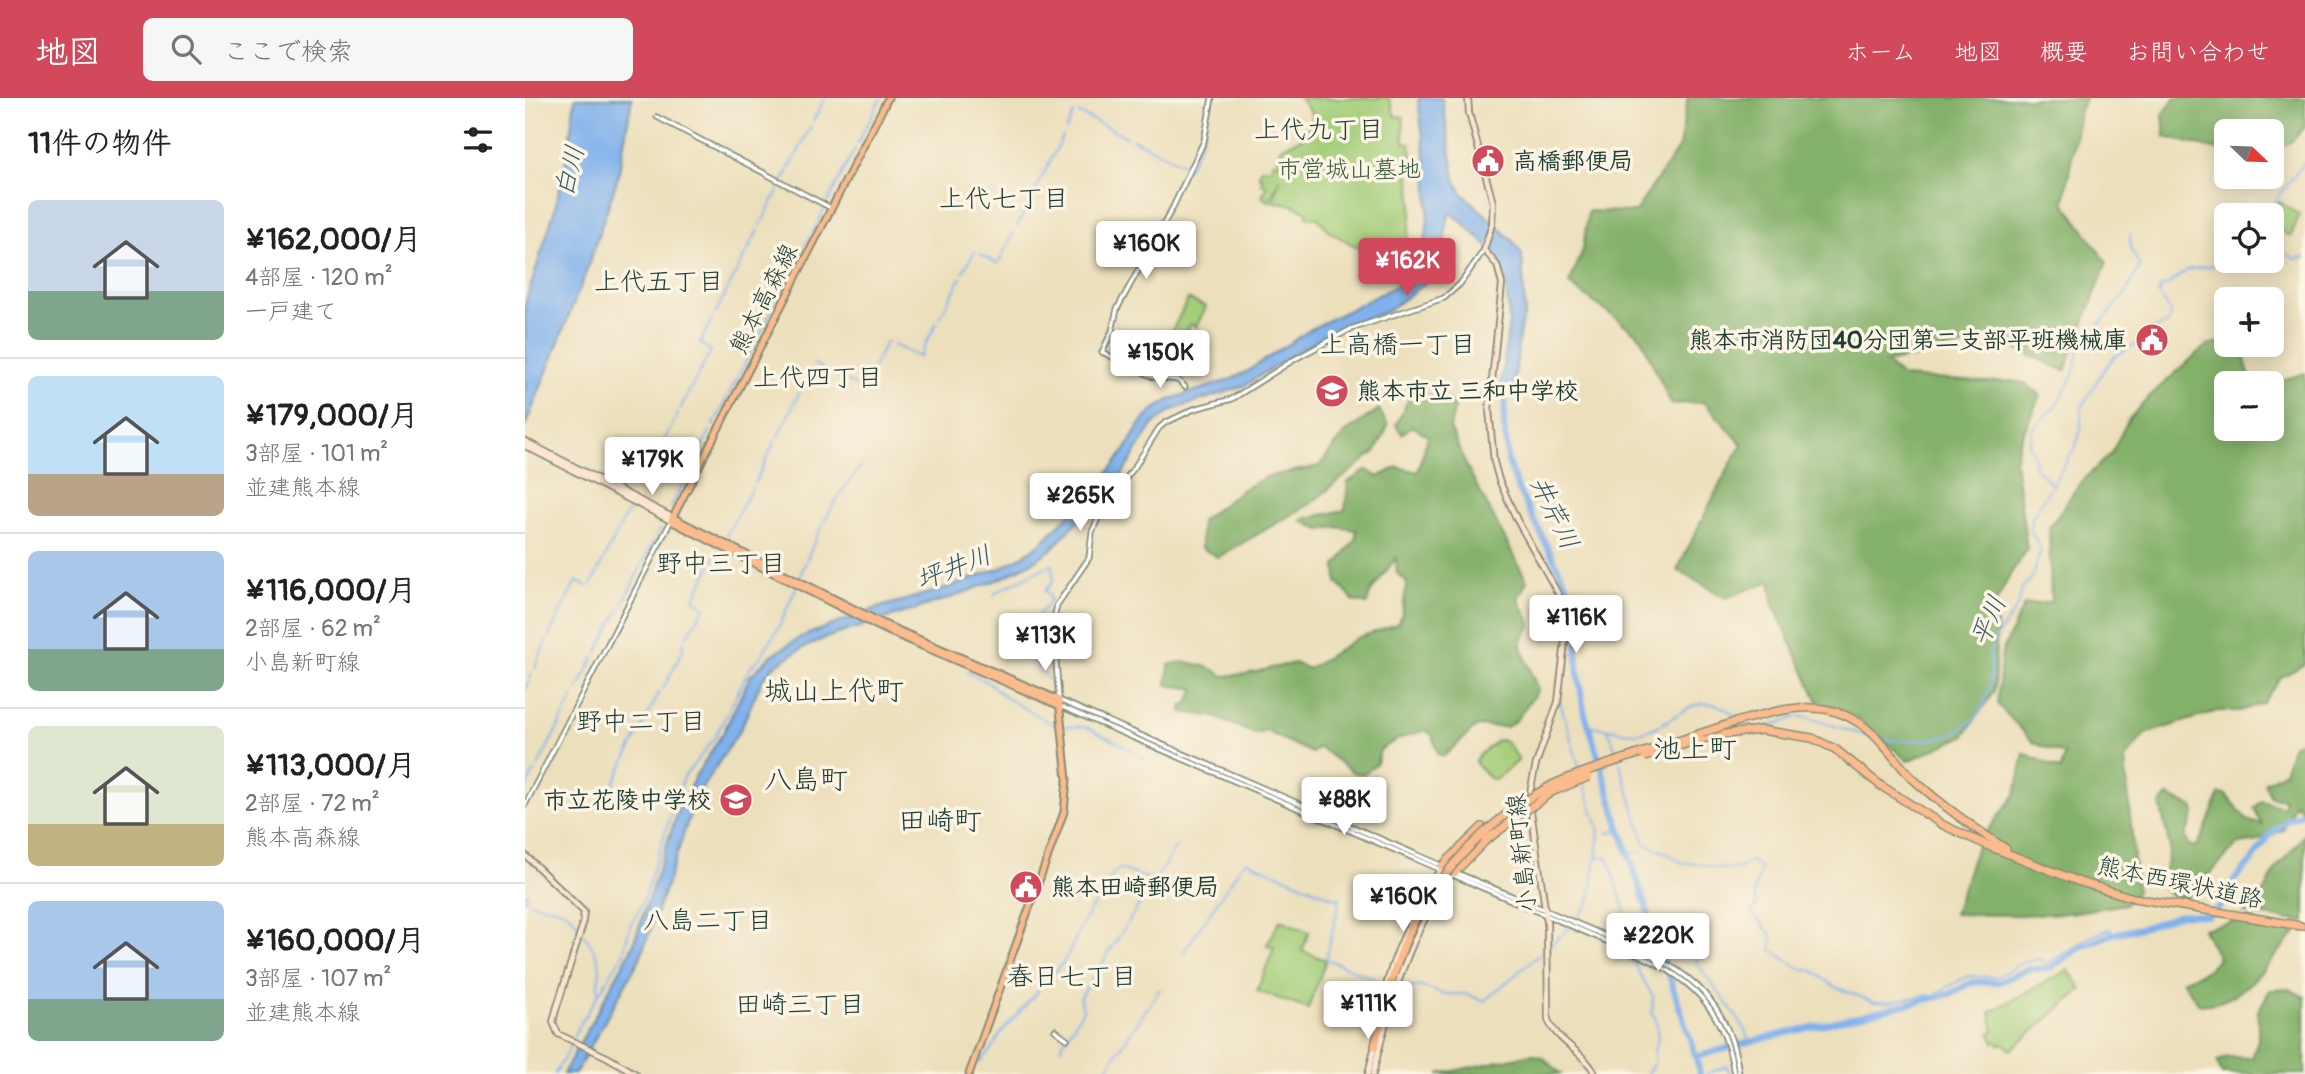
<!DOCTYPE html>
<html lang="ja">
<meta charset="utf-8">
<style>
:root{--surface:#fff;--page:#f6f6f6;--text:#222;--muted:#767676;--line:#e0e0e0;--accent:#d1495b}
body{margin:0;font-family:Pangolin,"Klee One",sans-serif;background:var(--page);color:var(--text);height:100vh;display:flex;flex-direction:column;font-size:26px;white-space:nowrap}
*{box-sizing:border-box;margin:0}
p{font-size:23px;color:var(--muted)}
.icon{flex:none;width:38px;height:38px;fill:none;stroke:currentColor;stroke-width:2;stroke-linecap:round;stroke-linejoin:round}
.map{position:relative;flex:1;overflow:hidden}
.panel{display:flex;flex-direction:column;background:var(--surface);width:525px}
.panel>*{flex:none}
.needle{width:46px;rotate:113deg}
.buttons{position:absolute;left:1689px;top:21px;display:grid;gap:14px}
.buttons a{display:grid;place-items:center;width:70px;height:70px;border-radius:10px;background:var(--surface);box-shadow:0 4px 18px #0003;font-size:35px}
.price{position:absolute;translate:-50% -60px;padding:0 16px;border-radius:7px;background:#fff;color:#222;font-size:23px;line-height:46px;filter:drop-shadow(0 2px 4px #0008)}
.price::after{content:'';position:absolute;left:50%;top:42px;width:21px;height:16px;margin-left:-10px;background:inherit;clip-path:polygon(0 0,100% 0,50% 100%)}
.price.current{background:var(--accent);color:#fff}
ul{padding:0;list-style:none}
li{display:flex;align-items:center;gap:21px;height:175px;padding:0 28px}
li+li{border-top:2px solid var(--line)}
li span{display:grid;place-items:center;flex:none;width:196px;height:140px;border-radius:10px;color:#555}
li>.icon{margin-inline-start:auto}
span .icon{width:84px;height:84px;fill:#fffc;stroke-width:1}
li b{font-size:30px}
h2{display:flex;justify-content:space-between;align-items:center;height:84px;padding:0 28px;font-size:30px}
header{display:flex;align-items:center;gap:42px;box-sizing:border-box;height:98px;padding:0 35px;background:var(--accent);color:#fff}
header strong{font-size:33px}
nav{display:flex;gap:38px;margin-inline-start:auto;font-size:24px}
.search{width:490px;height:63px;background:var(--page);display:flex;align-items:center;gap:18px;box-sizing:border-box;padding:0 24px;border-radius:10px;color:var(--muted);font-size:26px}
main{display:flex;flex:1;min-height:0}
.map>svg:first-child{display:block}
.green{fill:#a5ce7a;stroke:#628657;stroke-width:2}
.forest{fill:#84b16a;stroke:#52774f;stroke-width:2}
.water{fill:#80b1ec;stroke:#507790;stroke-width:2}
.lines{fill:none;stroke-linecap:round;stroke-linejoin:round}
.stream{stroke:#80b1ec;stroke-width:2}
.river{stroke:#80b1ec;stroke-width:6}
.tertiary-casing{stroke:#868e78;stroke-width:7}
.secondary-casing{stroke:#868e78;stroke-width:8}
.primary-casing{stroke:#868e78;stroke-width:9}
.motorway-casing{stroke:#868e78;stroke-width:10}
.tertiary{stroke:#fff;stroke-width:3.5}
.secondary{stroke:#fde4d1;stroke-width:4.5}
.primary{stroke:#fbbb8d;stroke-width:5}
.motorway{stroke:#fbbb8d;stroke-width:7}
.motorway-bridge-casing{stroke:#868e78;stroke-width:10;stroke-linecap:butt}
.motorway-bridge{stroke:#fbbb8d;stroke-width:7}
.labels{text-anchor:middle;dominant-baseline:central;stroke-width:7;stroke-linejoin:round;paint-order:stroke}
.poi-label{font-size:24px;font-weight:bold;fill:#1f3d34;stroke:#fcf5e5;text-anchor:start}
.park-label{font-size:24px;fill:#3a5a42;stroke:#fcf5e5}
.street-label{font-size:24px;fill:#1f3d34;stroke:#fcf5e5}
.neighbourhood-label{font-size:26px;fill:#1f3d34;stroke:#fcf5e5}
.water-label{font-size:26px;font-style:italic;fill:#375a62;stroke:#fcf5e5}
.quarter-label{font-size:28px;fill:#1f3d34;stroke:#fcf5e5}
</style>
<header>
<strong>地図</strong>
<div class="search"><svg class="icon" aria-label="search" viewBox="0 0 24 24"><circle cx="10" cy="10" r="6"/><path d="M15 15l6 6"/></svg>ここで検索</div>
<nav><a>ホーム</a><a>地図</a><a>概要</a><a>お問い合わせ</a></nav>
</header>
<main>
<section class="panel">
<h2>11件の物件<svg class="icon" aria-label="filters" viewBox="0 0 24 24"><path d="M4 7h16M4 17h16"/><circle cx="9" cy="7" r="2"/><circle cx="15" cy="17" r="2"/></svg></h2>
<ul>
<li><span style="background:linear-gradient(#c9d6e8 65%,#7fa58c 0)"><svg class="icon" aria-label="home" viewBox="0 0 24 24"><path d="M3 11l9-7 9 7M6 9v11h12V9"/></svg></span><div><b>¥162,000/月</b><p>4部屋 · 120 m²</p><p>一戸建て</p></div></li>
<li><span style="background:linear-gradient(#bfe0f5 70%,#b9a48a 0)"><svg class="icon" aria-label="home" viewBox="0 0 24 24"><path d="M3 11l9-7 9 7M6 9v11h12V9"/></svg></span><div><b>¥179,000/月</b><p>3部屋 · 101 m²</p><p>並建熊本線</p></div></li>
<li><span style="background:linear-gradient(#a9c7e8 70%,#7fa58c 0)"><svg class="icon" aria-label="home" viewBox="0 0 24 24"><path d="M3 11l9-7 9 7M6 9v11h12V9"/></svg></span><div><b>¥116,000/月</b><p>2部屋 · 62 m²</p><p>小島新町線</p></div></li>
<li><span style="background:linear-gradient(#dfe7d0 70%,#c2b280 0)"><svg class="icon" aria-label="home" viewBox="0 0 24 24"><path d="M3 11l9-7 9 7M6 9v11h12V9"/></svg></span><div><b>¥113,000/月</b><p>2部屋 · 72 m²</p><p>熊本高森線</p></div></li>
<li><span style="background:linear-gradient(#a9c7e8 70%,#7fa58c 0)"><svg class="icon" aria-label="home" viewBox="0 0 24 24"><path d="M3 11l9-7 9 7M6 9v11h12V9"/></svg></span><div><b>¥160,000/月</b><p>3部屋 · 107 m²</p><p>並建熊本線</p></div></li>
</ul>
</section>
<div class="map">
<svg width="1780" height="976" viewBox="0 0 1780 976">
<rect width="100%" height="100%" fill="#fcf5e5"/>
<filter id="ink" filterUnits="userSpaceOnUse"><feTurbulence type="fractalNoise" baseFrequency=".0143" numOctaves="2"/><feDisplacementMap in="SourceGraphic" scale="14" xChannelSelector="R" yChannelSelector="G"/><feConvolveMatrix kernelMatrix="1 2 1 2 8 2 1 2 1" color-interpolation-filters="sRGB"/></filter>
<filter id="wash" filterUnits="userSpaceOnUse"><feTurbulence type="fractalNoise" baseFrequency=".00686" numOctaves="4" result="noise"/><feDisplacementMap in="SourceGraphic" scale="28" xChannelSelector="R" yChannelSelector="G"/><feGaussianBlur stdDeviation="1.57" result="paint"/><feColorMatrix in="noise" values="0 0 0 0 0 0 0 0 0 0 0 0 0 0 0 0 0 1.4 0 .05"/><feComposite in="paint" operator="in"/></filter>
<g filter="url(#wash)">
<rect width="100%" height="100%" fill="#ecdfbc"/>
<path class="green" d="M775,0H864L870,18L879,19L878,37L880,45H885L887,59L881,67C892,97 886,136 875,166L830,148L805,134L793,120L782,119V114C770,108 761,103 748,104L755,80L744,104L737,99L742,88L736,85L738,80L734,78L736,70L746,71L748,64L757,67L753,61L755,50L777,40L788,22L785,13Z
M1754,103L1774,117L1766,138L1759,135L1747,123L1749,111Z
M663,201L681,209L671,229L666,226L662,232L667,237L654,260L638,251Z
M973,642L980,643L993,660V663L970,681L964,680L950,664L953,658Z
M755,822L784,834L777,853L801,862L783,911L732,893L749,850L742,847Z
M1543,872L1557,891L1486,952L1478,945L1474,947L1472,944L1469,945L1465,935L1469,932L1465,914Z"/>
<path class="forest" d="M1163,0H1560L1555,12L1539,104L1582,165L1540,273L1468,241L1361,265L1377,279L1457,284L1489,283L1500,286L1515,297L1494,345L1490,363L1502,452L1486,475L1469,508L1472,530L1469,593L1439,638L1383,663L1333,621L1295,608L1249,508L1245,483L1201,500L1152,472L1196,384L1217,346L1179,304L1146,306L1115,238L1044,186L1058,152L1063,113L1110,114L1154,49Z
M1650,0H1780V29L1766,44L1747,52L1746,33H1701V54L1640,39L1638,16Z
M1701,243V247H1716L1725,280L1739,285H1701V331H1746L1747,285L1780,275V566L1755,580L1738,605L1715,613H1692L1620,636L1600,661L1612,794L1601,806L1544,815L1491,817L1429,816L1453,745L1491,695L1499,655L1536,672L1539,656L1509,645L1472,606L1477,554L1499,507L1526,504L1524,430L1555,385L1586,356L1603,322L1627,296L1682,247Z
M887,294L921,300L930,308L925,330L941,367L1002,483L993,501L1006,526L995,546L1013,592L991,622L982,629L952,628L919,658L913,656L908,638L901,632L873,641L855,652L852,665L839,676L829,675L794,649L787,655L741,633L730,636L690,619L657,614V608L662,606L670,591L642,587L644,567C658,561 686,567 698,578L721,576L769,565L784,571L832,540L872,526L877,516L882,484L872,475L871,460L845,495L842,506L829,503L812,484L811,468L830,442L832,432L812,429L796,432L777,423L782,420L820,412L823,384L842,372L853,379L873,369L893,374L903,338L887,328L877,336L871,327Z
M854,311L863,328L851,353L785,406L693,459L676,450V423L718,391L741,379L794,368L820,335Z
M1780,643V715L1770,705L1758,732L1729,744L1713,746L1661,800L1646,797L1636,787L1645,750L1635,706L1643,698L1668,709L1670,714L1660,739L1664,748H1672L1678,737L1694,696L1701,697L1722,722L1737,727L1729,710L1736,703L1759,709V701L1746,699L1739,685L1759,674L1768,646Z
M1780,735V824L1719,815L1740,793L1752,769L1774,744Z
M1715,822L1774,832C1752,853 1726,894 1697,903C1690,906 1682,906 1675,907L1657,883L1683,872L1693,860L1678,831Z
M1764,891L1780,899V976H1697L1692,964L1702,959L1727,960L1733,942V913L1745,892Z
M1008,956L1019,960L1036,976H914Z"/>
<path class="water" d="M50,0H107L93,79L60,177L0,329V206L29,114L43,53Z
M893,0H917L930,81L937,95L987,142L997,156L1000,215L995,231L988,297L975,295L984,223L981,181L966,151L933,120L924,115L917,155L910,171L900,185L861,214L822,226L778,250L719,288L647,312L628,327L595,380L525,452L511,462L477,480L428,499L300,540L278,550L248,569L237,582L215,632L171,699L143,783L115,860L50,976H38L107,850L153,713L171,677L198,635L226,577L247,557L276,539L352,510L415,492L478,469L498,458L516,445L572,389L601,351L613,329L627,313L646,301L707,281L721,274L786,231L877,185C921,148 898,51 893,0Z"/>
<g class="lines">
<path class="stream" d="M553,15L602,39
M288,23L300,0
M541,32L549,15
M607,41L664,69L678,38L682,14
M332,46L356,0
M302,105L330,51
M1745,117L1751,101L1780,64
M1746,126L1750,129L1746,141
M235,128L286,28
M492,128L538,38
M1746,147L1770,161L1780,159
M279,150L300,110
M455,156L473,166L489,134
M438,174L450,153
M190,216L233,132
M415,219L436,180
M234,238L277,154
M368,247L394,259L412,224
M289,266L333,289L339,287L361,244H363
M155,311L186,253L175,245L187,221
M188,328L231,243
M253,338L286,271
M140,340L153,316
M173,357L185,333
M230,385L250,343
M1526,385L1510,370L1508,355L1504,345L1507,331L1531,308L1548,277L1556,247L1600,197L1615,168L1606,151L1605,137
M114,390L138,346
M146,409L170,362
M200,440L227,390
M274,481C285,452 298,423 315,396C322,386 331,376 338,365
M66,487L103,413
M469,497L471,494L527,466L528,484L520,493L525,498L524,505L508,523L498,543L500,550L509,559V563L528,587
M98,505L135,431
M24,538L51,483L62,488
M162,538L180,509L169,501L193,453
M72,555L95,510
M10,570L21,543
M442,574L463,584L481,600L531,628L561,629L600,648L620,661
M0,591L7,576
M138,591L159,550L157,548L159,543
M52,593L69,560
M1031,600L1035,604L1055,671
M1217,624L1227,630
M1063,628C1082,628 1100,638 1118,634C1157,624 1170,584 1213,620
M1239,630L1271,619H1280L1348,640
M1083,631L1094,661
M1360,642C1412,645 1458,641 1466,580C1467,569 1462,559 1467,548C1475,527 1496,516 1496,491L1507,480L1516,452L1505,432L1506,421L1551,348L1556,332V311L1578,273L1591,257L1613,245L1627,232L1642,226C1650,211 1640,207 1633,196L1636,189L1643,187L1662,172L1710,163
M1095,666L1120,746C1127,749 1135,752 1141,755C1147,757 1150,762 1156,764C1161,766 1167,765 1172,766C1190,768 1209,778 1225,763L1236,769L1229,796L1232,808L1226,814L1247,837L1246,852L1277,872H1287L1310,889L1349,904H1363L1405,897L1406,900
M13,668L49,598
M1,689L10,673
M81,701L134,595
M1083,735L1095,731
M1104,756L1116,753
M1073,759H1083L1104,825L1099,844
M0,795L2,796L0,802
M5,804C26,813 43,805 54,830
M1050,823C1068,803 1066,796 1069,772C1071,758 1073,746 1074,732L1058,683
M1158,831L1162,832
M58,836C65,845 76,861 75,873C74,882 71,888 74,897
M1131,840L1142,837
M1165,843L1172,865L1219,929L1224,944
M1025,847L1047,828
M1096,849L1093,857L1109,865L1128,899L1127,915L1131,921L1133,942L1129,951L1130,963L1122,976
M658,855L719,764L722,763L807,799L815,800L801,861L850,881
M876,888L886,890L894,888L918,896H940L959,903L1021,851
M1414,899V894L1443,878L1472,879L1495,866L1512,861L1523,865L1565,839L1585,831L1588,836
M535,950L558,912L555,900L651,749
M450,964L455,963L465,953L476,935L540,862L561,819L589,775L595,771L630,783
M30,976L43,953L50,935L98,856L105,828L117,806L158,680L189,641L225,570L235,560L255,527L271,489
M578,976L635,891
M1181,976L1202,968L1205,976"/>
<path class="river" d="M981,288L979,325L983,364L993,391L1047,497L1054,528L1052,552L1053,576L1059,612L1094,727L1171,959L1175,976
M1171,959L1224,944L1425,896L1448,884H1475L1503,871L1525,870L1558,848L1588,836L1620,829L1657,816L1682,818L1694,810L1707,784L1725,765L1744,738L1762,722L1780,714"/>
</g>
</g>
<g filter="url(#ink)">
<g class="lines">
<defs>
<path id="tertiary" d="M132,19L306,110
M660,289L653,282L628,279L577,254L587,233L592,211L648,109L679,43L687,0
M535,608L1116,858C1171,883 1200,915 1209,976
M0,707L146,423
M925,771L534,602L528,525L532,507L564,460L567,434L577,411L609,370L634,330L640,325L669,311L707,301L770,261L826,231L919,200L935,186L959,152
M932,775C980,795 1028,815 1076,836C1111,852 1151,864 1178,894C1200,917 1210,945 1214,976
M530,932L542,941"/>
<path id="secondary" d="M943,0L944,15L968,105L967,126L959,152L972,167L977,186L964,312L969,364L974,382L992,422L1036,501L1042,526L1033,604L1011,666L1004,699L1022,824L1023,922C1033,945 1060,954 1070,976
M0,343L147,419
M0,348L146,423
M0,757L59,814L57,829L31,912L28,924L33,936L82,959L111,976
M858,901C868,851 892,811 917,768
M843,976L850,947
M848,976C865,904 884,834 929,774"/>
<path id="primary" d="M363,0L146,423L356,530L535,608
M147,419L363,528L534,602L542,682L539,714L444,976"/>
<path id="motorway" d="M1207,625C1257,611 1304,595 1348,636C1362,649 1373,666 1387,680C1416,707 1448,729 1481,751
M1176,641L1200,636L1236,632L1287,640L1310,651L1355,687L1418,727L1466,749L1555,784L1609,800L1776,828
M917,768L957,729
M930,774L960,743
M850,948C860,903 871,861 891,819"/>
</defs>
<use href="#tertiary" class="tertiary-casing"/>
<use href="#secondary" class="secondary-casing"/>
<use href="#primary" class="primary-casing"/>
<use href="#motorway" class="motorway-casing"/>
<use href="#tertiary" class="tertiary"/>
<use href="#secondary" class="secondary"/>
<use href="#primary" class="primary"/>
<use href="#motorway" class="motorway"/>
<defs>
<path id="motorway-bridge" d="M1120,659L1176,641
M1022,696L1063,679
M960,743L1025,695
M891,819C925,762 970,717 1029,686C1048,677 1069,671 1089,664C1128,651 1168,638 1207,625"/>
</defs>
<use href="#motorway-bridge" class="motorway-bridge-casing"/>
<use href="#motorway-bridge" class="motorway-bridge"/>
</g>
</g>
<defs>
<symbol id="civic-disc" viewBox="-11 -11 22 22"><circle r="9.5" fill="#d1495b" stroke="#fcf5e5"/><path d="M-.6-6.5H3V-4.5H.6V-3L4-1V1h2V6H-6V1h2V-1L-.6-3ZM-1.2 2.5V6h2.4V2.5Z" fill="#fff"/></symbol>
<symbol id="school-disc" viewBox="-11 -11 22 22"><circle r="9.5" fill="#d1495b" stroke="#fcf5e5"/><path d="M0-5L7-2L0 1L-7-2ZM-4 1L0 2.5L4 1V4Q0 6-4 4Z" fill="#fff"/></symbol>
</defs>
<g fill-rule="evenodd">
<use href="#civic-disc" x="944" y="44" width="38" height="38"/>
<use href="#civic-disc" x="1608" y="223" width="38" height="38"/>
<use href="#school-disc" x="788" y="274" width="38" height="38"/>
<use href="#school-disc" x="192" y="683" width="38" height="38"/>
<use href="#civic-disc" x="482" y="770" width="38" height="38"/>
</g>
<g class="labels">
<g class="poi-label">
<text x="988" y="63">高橋郵便局</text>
<text x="1602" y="242" text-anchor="end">熊本市消防団40分団第二支部平班機械庫</text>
<text x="832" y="293">熊本市立 三和中学校</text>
<text x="186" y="702" text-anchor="end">市立花陵中学校</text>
<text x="526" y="789">熊本田崎郵便局</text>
</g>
<g class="park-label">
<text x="824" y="71">市営城山墓地</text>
</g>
<g class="street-label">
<text transform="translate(239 201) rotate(-63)">熊本高森線</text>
<text transform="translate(997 755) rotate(-96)">小島新町線</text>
<text transform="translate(1655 785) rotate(12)">熊本西環状道路</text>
</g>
<g class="neighbourhood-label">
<text x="794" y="32">上代九丁目</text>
<text x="479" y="101">上代七丁目</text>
<text x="134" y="184">上代五丁目</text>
<text x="873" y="247">上高橋一丁目</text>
<text x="293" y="280">上代四丁目</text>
<text x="196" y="466">野中三丁目</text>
<text x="116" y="624">野中二丁目</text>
<text x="183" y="823">八島二丁目</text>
<text x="547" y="879">春日七丁目</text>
<text x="275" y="907">田崎三丁目</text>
</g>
<g class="water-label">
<text transform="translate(45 73) rotate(-76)">白川</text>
<text transform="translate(1029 415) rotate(64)">井芹川</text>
<text transform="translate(429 470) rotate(-21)">坪井川</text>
<text transform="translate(1464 523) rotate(-67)">平川</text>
</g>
<g class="quarter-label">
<text x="309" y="593">城山上代町</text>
<text x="1170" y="651">池上町</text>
<text x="281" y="682">八島町</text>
<text x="415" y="723">田崎町</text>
</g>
</g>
</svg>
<div class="buttons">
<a><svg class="needle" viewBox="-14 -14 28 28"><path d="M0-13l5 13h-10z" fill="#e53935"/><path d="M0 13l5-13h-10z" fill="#767676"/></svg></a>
<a><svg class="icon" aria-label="locate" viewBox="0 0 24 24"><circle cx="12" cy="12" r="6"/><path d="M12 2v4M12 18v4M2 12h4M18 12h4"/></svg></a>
<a>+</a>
<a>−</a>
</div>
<b class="price" style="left:621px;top:183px">¥160K</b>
<b class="price current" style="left:882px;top:200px">¥162K</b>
<b class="price" style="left:635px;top:292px">¥150K</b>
<b class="price" style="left:127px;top:399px">¥179K</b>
<b class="price" style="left:555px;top:435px">¥265K</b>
<b class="price" style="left:1051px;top:557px">¥116K</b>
<b class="price" style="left:520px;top:575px">¥113K</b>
<b class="price" style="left:819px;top:739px">¥88K</b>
<b class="price" style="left:878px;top:836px">¥160K</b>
<b class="price" style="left:1133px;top:875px">¥220K</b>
<b class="price" style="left:843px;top:943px">¥111K</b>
</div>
</main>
